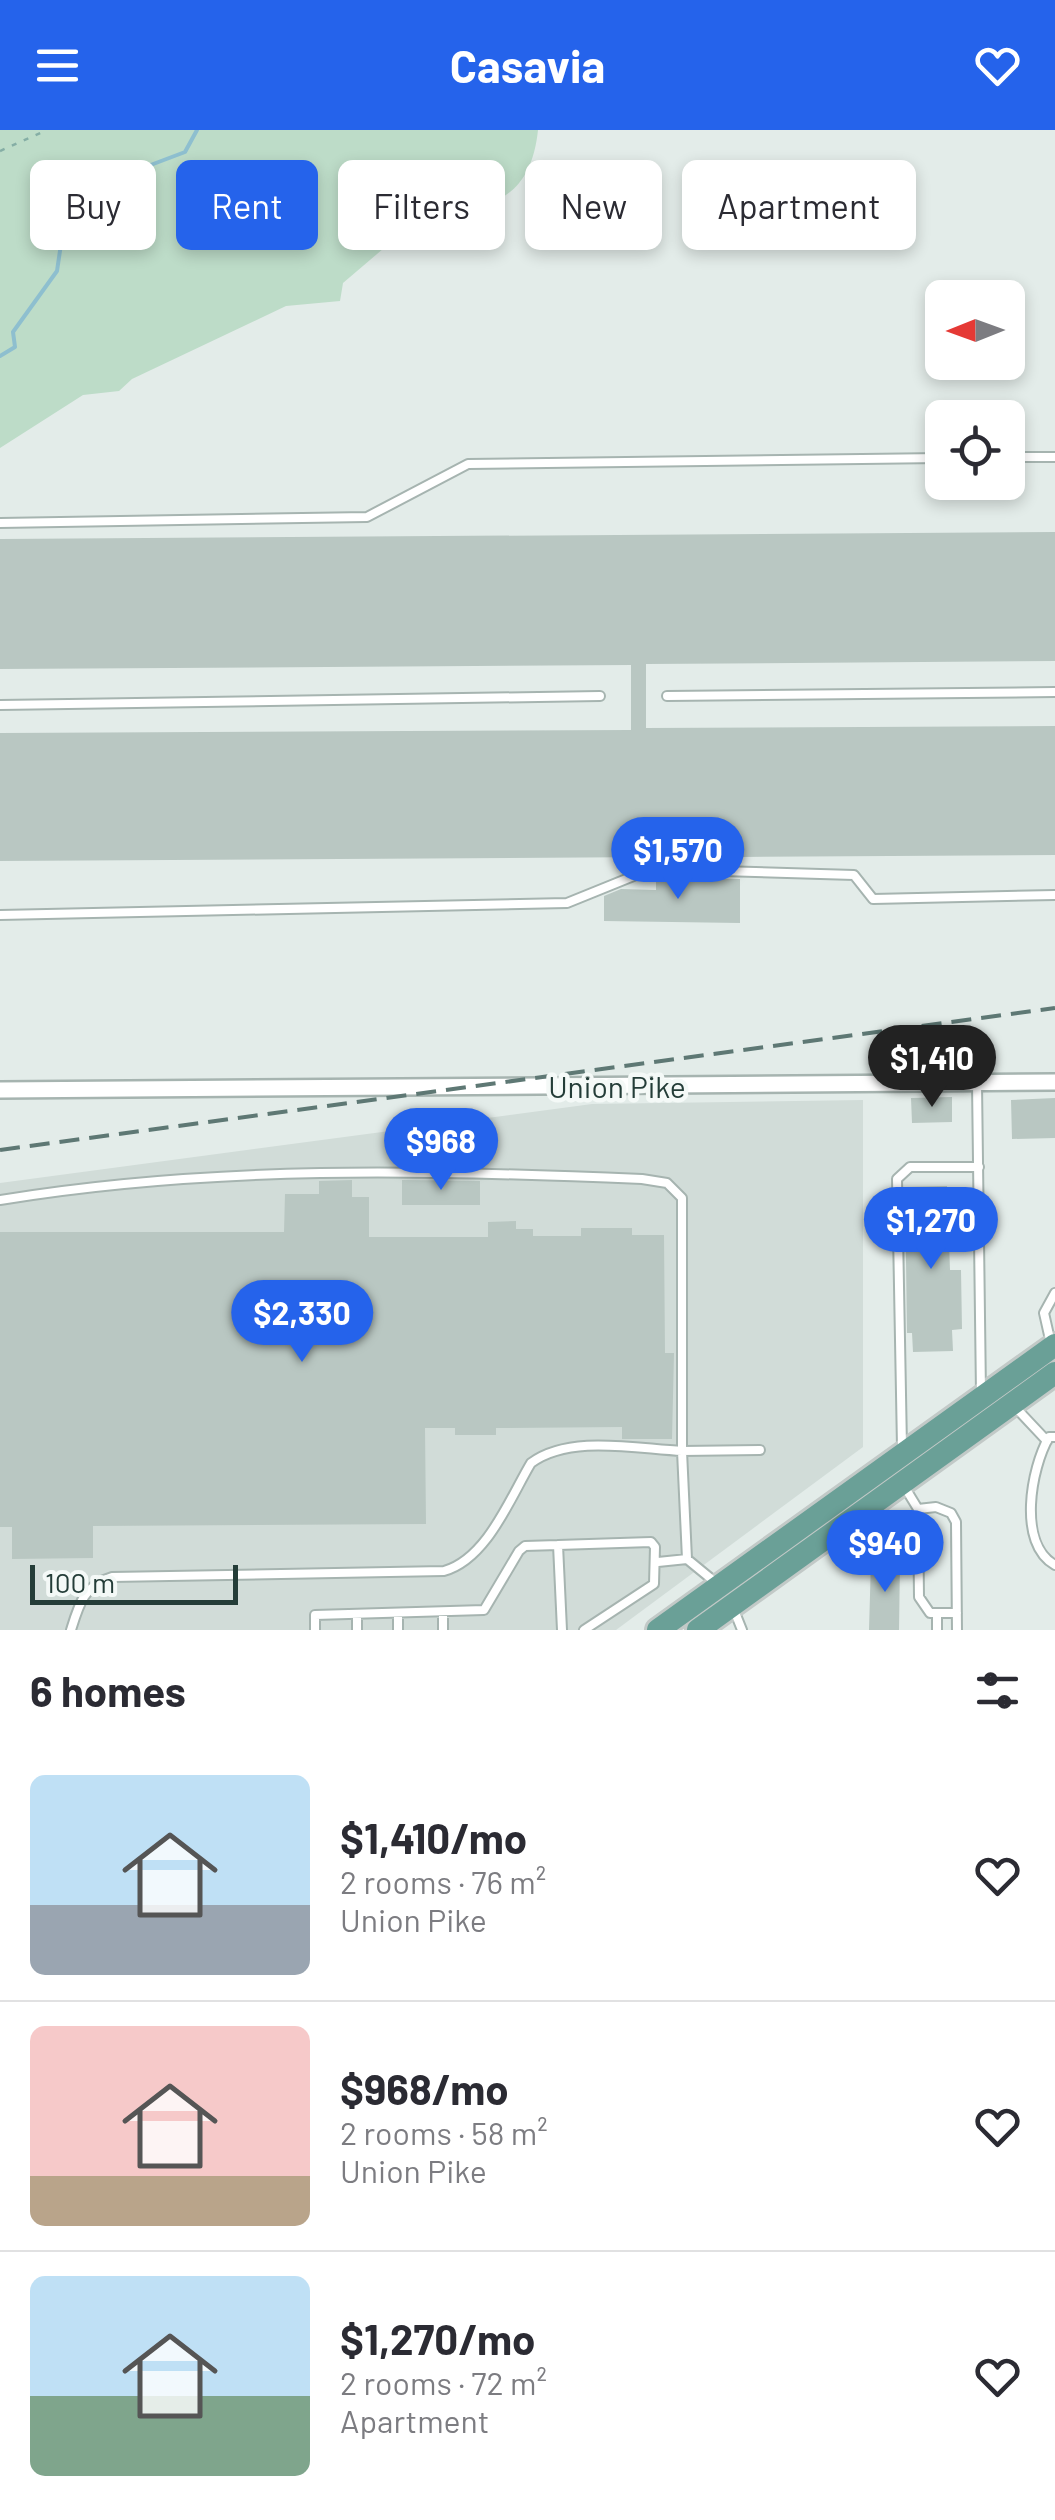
<!DOCTYPE html>
<meta charset="utf-8">
<style>
:root{--surface:#fff;--page:#f2f2f3;--text:#2b2b33;--muted:#7c7c81;--line:#e1e1e2;--accent:#2563eb}
body{margin:0;font-family:Barlow,sans-serif;background:var(--page);color:var(--text);height:100vh;display:flex;flex-direction:column;font-size:38px;white-space:nowrap}
*{box-sizing:border-box;margin:0}
p{font-size:32px;color:var(--muted)}
.icon{flex:none;width:55px;height:55px;fill:none;stroke:currentColor;stroke-width:2;stroke-linecap:round;stroke-linejoin:round}
.map{position:relative;height:1500px;overflow:hidden}
.side{display:flex;flex-direction:column;background:var(--surface);flex:1}
.side>*{flex:none}
.guide{position:absolute;left:30px;top:30px;width:995px;height:90px;display:flex;gap:20px}
.needle{width:65px;rotate:269deg}
.controls{position:absolute;left:925px;top:150px;display:grid;gap:20px}
.controls a{display:grid;place-items:center;width:100px;height:100px;border-radius:15px;background:var(--surface);box-shadow:0 5px 15px #0003;font-size:50px}
.scale{position:absolute;left:30px;bottom:25px;width:208px;box-sizing:border-box;padding-left:10px;border:5px solid #243d38;border-top:0;font-size:28px;line-height:35px;white-space:nowrap;color:#243d38;-webkit-text-stroke:8px #f4f9f7;paint-order:stroke}
.price{position:absolute;translate:-50% -85px;padding:0 22px;border-radius:35px;background:var(--accent);color:#fff;font-size:32px;line-height:65px;filter:drop-shadow(0 2px 5px #0008)}
.price::after{content:'';position:absolute;left:50%;top:60px;width:30px;height:22px;margin-left:-15px;background:inherit;clip-path:polygon(0 0,100% 0,50% 100%)}
.price.on{background:#222;color:#fff}
ul{padding:0;list-style:none}
li{display:flex;align-items:center;gap:30px;height:250px;padding:0 30px}
li+li{border-top:2px solid var(--line)}
li span{display:grid;place-items:center;flex:none;width:280px;height:200px;border-radius:15px;color:#555}
li>.icon{margin-inline-start:auto}
span .icon{width:120px;height:120px;fill:#fffc;stroke-width:1}
li b{font-size:42px}
h2{display:flex;justify-content:space-between;align-items:center;height:120px;padding:0 30px;font-size:42px}
.tag{padding:0 35px;border-radius:15px;background:var(--surface);box-shadow:0 5px 15px #0003;font-size:35px;line-height:90px}
.tag.on{background:var(--accent);color:#fff}
header{display:flex;justify-content:space-between;align-items:center;height:130px;padding:0 30px;background:var(--accent);color:#fff;font-size:45px;font-weight:700}
.map>svg:first-child{display:block}
.built{fill:#d1dcd8}
.green{fill:#bddcc8}
.lines{fill:none;stroke-linecap:round;stroke-linejoin:round}
.stream{stroke:#8ebfcf;stroke-width:4}
.building{fill:#b9c7c2}
.lane-casing{stroke:#a6b4b0;stroke-width:12}
.street-casing{stroke:#a6b4b0;stroke-width:20}
.primary-casing{stroke:#c2c9c7;stroke-width:28}
.path{stroke:#85aea5;stroke-width:2.5;stroke-dasharray:5 8;stroke-linecap:butt}
.lane{stroke:#fff;stroke-width:8}
.street{stroke:#fff;stroke-width:15}
.primary{stroke:#6aa097;stroke-width:22}
.rail{stroke:#5e7874;stroke-width:4;stroke-dasharray:20 10;stroke-linecap:butt}
.labels{text-anchor:middle;dominant-baseline:central;stroke-width:9;stroke-linejoin:round;paint-order:stroke}
.street-label{font-size:30px;fill:#243d38;stroke:#f4f9f7}
</style>
<header><svg class="icon" aria-label="menu" viewBox="0 0 24 24"><path d="M4 6h16M4 12h16M4 18h16"/></svg>Casavia<svg class="icon" aria-label="heart" viewBox="0 0 24 24"><path d="M12 20l-8-8c-3-5 5-10 8-4 3-6 11-1 8 4z"/></svg></header>
<div class="map">
<svg width="1055" height="1500" viewBox="0 0 1055 1500">
<rect width="100%" height="100%" fill="#e3ece9"/>
<path class="built" d="M863,970V1317L616,1500H0V1053L592,974Z"/>
<path class="green" d="M0,0H538C531,66 493,83 431,78L343,153L340,171L286,176L132,249L119,261L83,265L0,318Z"/>
<g class="lines">
<path class="stream" d="M0,226L15,217L13,202L57,141L61,114L71,97L84,91L97,72L140,39L185,22L197,0"/>
</g>
<path class="building" d="M1055,402V531L646,534V598L1055,596V725L741,727V734L657,732V727L0,731V603L631,600V535L0,539V409Z
M656,747L740,749V793L604,791V766L621,759L656,760Z
M952,967V992L912,993L911,968Z
M1055,968V1008L1012,1009L1011,970Z
M352,1050V1067H369V1107H488V1092L516,1091V1099H533V1106H581V1098H632V1105H664L665,1223H674L672,1309H622V1297L496,1298V1305H455V1298H425L426,1394L93,1396V1428L12,1429V1397H0V1102H284L285,1064H319V1051Z
M402,1050L480,1051V1075H402Z
M947,1056L950,1140H961L962,1199L952,1200L953,1221L913,1222L912,1203H907L905,1057Z
M871,1430L900,1431L899,1500H869Z"/>
<g class="lines">
<defs>
<path id="lane" d="M1008,327H1055
M0,393L367,387L468,334L942,328
M667,566L1055,562
M0,575L600,566
M0,785L567,773L651,739L854,745L873,769L1055,765
M977,954L981,1264
M0,1070C212,1035 428,1040 642,1049L667,1053L682,1068V1321C637,1319 570,1304 531,1333C510,1368 487,1429 444,1441L112,1447C84,1455 79,1474 71,1500
M1051,1214L1044,1183L1055,1163
M1016,1278L1047,1311
M1055,1307H1049C1031,1338 1017,1414 1055,1435
M902,1317L897,1049L910,1037H979
M904,1356L918,1379L919,1467L930,1483H957
M918,1379L936,1377L951,1383L956,1392L957,1500
M558,1415L651,1412L655,1417L654,1454L584,1500
M687,1429L682,1321L760,1320
M658,1432L687,1429L715,1452
M734,1480L742,1500
M937,1483V1500
M357,1484V1500
M315,1500V1485L484,1480L519,1421L525,1416L558,1415L562,1500
M398,1500V1483
M443,1500V1482"/>
<path id="street" d="M0,960L1055,952"/>
<path id="primary" d="M658,1500L1055,1215
M698,1500L1055,1243"/>
</defs>
<use href="#lane" class="lane-casing"/>
<use href="#street" class="street-casing"/>
<use href="#primary" class="primary-casing"/>
<path class="path" d="M0,21L47,0"/>
<use href="#lane" class="lane"/>
<use href="#street" class="street"/>
<use href="#primary" class="primary"/>
<path class="rail" d="M0,1020L1055,878"/>
</g>
<g class="labels">
<g class="street-label">
<text x="617" y="956">Union Pike</text>
</g>
</g>
</svg>
<div class="controls">
<a><svg class="needle" viewBox="-14 -14 28 28"><path d="M0-13l5 13h-10z" fill="#e53935"/><path d="M0 13l5-13h-10z" fill="#7c7c81"/></svg></a>
<a><svg class="icon" aria-label="locate" viewBox="0 0 24 24"><circle cx="12" cy="12" r="6"/><path d="M12 2v4M12 18v4M2 12h4M18 12h4"/></svg></a>
</div>
<div class="scale">100 m</div>
<b class="price" style="left:678px;top:772px">$1,570</b>
<b class="price on" style="left:932px;top:980px">$1,410</b>
<b class="price" style="left:441px;top:1063px">$968</b>
<b class="price" style="left:931px;top:1142px">$1,270</b>
<b class="price" style="left:302px;top:1235px">$2,330</b>
<b class="price" style="left:885px;top:1465px">$940</b>
<div class="guide">
<a class="tag">Buy</a>
<a class="tag on">Rent</a>
<a class="tag">Filters</a>
<a class="tag">New</a>
<a class="tag">Apartment</a>
</div>
</div>
<section class="side">
<h2>6 homes<svg class="icon" aria-label="filters" viewBox="0 0 24 24"><path d="M4 7h16M4 17h16"/><circle cx="9" cy="7" r="2"/><circle cx="15" cy="17" r="2"/></svg></h2>
<ul>
<li><span style="background:linear-gradient(#bfe0f5 65%,#9aa5b1 0)"><svg class="icon" aria-label="home" viewBox="0 0 24 24"><path d="M3 11l9-7 9 7M6 9v11h12V9"/></svg></span><div><b>$1,410/mo</b><p>2 rooms · 76 m²</p><p>Union Pike</p></div><svg class="icon" aria-label="heart" viewBox="0 0 24 24"><path d="M12 20l-8-8c-3-5 5-10 8-4 3-6 11-1 8 4z"/></svg></li>
<li><span style="background:linear-gradient(#f6c9c9 75%,#b9a48a 0)"><svg class="icon" aria-label="home" viewBox="0 0 24 24"><path d="M3 11l9-7 9 7M6 9v11h12V9"/></svg></span><div><b>$968/mo</b><p>2 rooms · 58 m²</p><p>Union Pike</p></div><svg class="icon" aria-label="heart" viewBox="0 0 24 24"><path d="M12 20l-8-8c-3-5 5-10 8-4 3-6 11-1 8 4z"/></svg></li>
<li><span style="background:linear-gradient(#bfe0f5 60%,#7fa58c 0)"><svg class="icon" aria-label="home" viewBox="0 0 24 24"><path d="M3 11l9-7 9 7M6 9v11h12V9"/></svg></span><div><b>$1,270/mo</b><p>2 rooms · 72 m²</p><p>Apartment</p></div><svg class="icon" aria-label="heart" viewBox="0 0 24 24"><path d="M12 20l-8-8c-3-5 5-10 8-4 3-6 11-1 8 4z"/></svg></li>
</ul>
</section>
